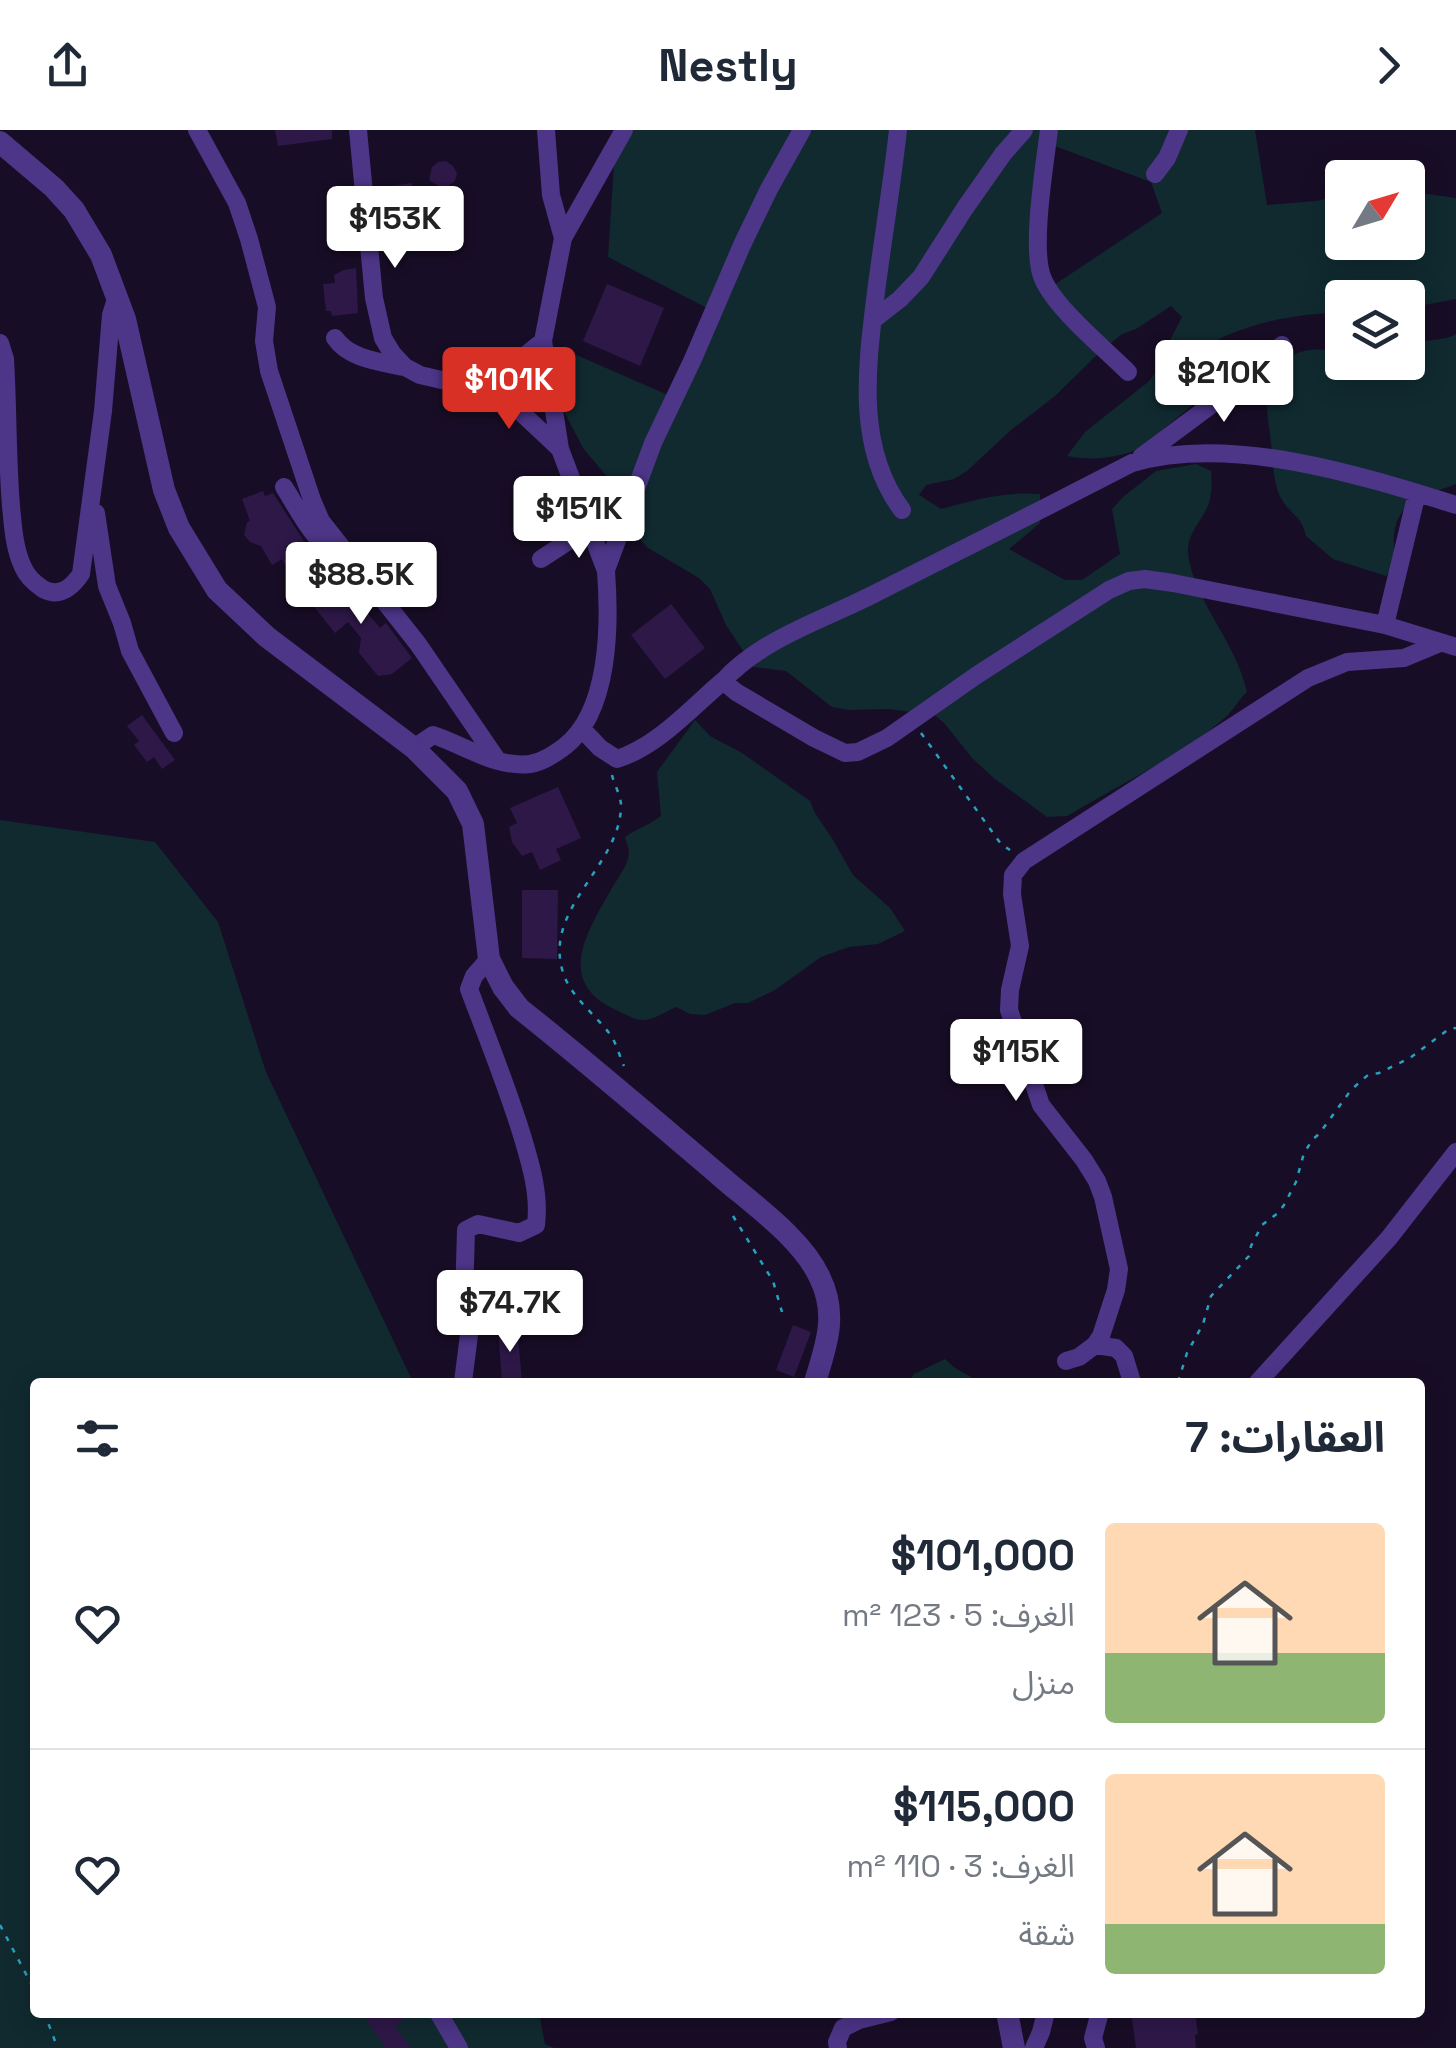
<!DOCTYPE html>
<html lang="ar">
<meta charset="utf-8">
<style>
:root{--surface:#fff;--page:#f2f2f3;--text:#1f2937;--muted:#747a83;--line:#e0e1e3;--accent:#d93025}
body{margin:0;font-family:"Space Grotesk","Noto Sans Arabic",sans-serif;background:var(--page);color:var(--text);direction:rtl;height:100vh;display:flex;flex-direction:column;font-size:38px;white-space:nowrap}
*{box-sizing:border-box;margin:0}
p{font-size:32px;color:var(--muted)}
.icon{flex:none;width:55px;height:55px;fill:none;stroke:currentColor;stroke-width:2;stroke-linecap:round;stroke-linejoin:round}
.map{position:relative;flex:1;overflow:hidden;direction:ltr}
.drawer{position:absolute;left:30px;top:1248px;width:1395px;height:640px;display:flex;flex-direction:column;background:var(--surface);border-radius:10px;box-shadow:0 5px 25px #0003;direction:rtl}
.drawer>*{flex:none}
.needle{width:65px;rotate:52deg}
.tools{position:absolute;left:1325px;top:30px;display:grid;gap:20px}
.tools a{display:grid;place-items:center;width:100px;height:100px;border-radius:10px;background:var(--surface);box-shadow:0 5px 25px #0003;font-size:50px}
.price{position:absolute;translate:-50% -85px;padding:0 22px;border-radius:10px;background:#fff;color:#222;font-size:32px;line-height:65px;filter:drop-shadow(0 2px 5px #0008)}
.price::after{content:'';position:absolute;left:50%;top:60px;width:30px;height:22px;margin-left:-15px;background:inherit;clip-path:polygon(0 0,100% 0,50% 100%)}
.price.selected{background:var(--accent);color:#fff}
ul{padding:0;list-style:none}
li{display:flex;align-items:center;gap:30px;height:250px;padding:0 40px}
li+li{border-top:2px solid var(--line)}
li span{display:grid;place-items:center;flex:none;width:280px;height:200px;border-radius:10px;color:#555}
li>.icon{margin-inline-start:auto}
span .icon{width:120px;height:120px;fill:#fffc;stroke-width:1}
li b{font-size:42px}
h2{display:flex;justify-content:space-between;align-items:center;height:120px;padding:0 40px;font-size:42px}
header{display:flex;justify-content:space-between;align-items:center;height:130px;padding:0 40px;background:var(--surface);font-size:45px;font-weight:700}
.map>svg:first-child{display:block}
.green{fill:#102a30;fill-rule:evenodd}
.building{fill:#2e1848}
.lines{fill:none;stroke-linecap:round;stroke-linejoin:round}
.path{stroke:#27a2be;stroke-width:2.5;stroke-dasharray:5 8;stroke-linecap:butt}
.minor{stroke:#4d3588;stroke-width:18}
.tertiary{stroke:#4d3588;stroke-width:22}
</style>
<header><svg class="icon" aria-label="forward" viewBox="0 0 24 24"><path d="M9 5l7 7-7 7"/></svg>Nestly<svg class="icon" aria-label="share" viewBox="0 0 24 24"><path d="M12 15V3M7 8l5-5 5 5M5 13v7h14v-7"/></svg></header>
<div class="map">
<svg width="1456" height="1918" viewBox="0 0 1456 1918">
<rect width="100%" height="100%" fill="#180d26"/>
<path class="green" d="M624,0H1255L1267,75L1316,71L1342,65V112H1408V59L1420,63L1456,68V169L1408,178V168H1342V183C1300,183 1258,191 1219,209L1224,246L1218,254L1139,319C1116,328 1091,331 1067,326L1085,302L1148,252L1157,241L1166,218L1182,187L1171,176L1136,199L1122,204L1100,222L1055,266L1011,300L967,341L954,349L926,355L919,365L941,379C973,370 1007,361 1040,364V393L1009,419L1065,450H1082L1120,424L1112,379L1123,367L1156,341L1196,334L1211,341C1212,352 1212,362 1209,373C1203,390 1186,404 1188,423C1193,470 1236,511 1247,562C1239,569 1234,579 1227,586C1180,627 1120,654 1067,686L1047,687L995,649L972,628L945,594L935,585L888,579L849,580L832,577L786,541L754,537L726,495L710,459L699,448L648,418L638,407L609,349L583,318L553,260C559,247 559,234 565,220L670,266L707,178L608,127L614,34ZM1052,15L1151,52L1162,83L1051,157L1042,144Z
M1456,204V354C1422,367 1391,372 1394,416C1395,430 1395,436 1386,446L1333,429L1306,406C1302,385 1289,384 1281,368C1273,354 1273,329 1271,313C1270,301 1267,287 1267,274C1266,227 1301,213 1342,222V232H1408V213C1420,211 1448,210 1456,204Z
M695,590L710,606L742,623L810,671L815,683L833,710L853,745L890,778L905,801L878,814L849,817L821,827L775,860L748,873H735L705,885L690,884L676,877C644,893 645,895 612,878C555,849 589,799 612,758C618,748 628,735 629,723C629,717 626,712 625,707C637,698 650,695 661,686L657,642Z
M0,690L155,712L218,792L266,942L413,1252H35V1882L539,1883L545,1914L554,1918H0Z
M945,1229L955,1238L980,1252H909L914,1244Z"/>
<path class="building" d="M275,0H332V9L278,16Z
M446,31L453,36L457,43L455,51L448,56L440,57L429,50L432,37L438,32Z
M412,53L415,79L388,82L384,57Z
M356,138L358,183L332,186L331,181H326L323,154L335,153L334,145L344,140Z
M607,154L664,178L640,236L583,211Z
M263,361L265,366L273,363L305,413L304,418L297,424L299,427L285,435L282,429L272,435L261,416L250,412L244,405L247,392L250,391L242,369Z
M332,446L338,452L343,448L364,473L361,475L380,498L386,493L412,528L392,544L378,546L359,523L361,508L348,492L335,503L311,473L324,463L319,457Z
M671,474L705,518L665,549L631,505Z
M142,585L175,630L162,639L154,627L147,632L134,615L139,611L127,596Z
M558,657L581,708L556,719L561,730L540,740L532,722L522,726L512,712L509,697L517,693L510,678Z
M522,760H558L557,829L522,828Z
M793,1195L811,1202L794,1247L776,1240Z
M517,1196L522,1252H502L498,1198Z
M361,1882H414L395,1896L411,1918H386Z
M1131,1882H1195L1198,1904L1195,1905L1196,1918H1136Z"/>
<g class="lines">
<path class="path" d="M921,603L1001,714L1010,720
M612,645C614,654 620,664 621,674C622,734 545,776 562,839C569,867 596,884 612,907C617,916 620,927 624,936
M733,1086L773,1151L782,1182
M1178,1252L1187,1223L1203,1194L1211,1166L1249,1126L1251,1116L1262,1095L1278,1083L1284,1075L1296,1052L1304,1023L1313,1009L1319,1004L1351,960L1361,951L1368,945L1379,943L1410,928L1449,899L1456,898
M0,1795L35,1861
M44,1882L55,1911"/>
<path class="minor" d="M197,0L237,73L249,109L267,177L264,211L269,241L312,370L321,391L418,514L498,631
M358,0L374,168L383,208L392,223L405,237L420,245L476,258L512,274L560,319
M546,0L551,65L563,108
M898,0C892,54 883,108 876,162C867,235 855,317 902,380
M1049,0C1045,33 1030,121 1043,149C1056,179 1104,218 1128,242
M1155,44L1167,28L1179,0
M873,190L900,169L921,147L965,78L1003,24L1024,0
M335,208C349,229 381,232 404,237
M0,213L5,229C8,278 7,327 11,376C13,396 14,418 23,437C27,447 34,453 43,459C60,468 72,457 81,444L103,281L111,185L117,166
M476,258L505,242L543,211
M1141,327L1211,275L1282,215
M284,357C299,380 315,418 344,425
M96,383L107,456L122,493L130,521L174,603
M541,429L590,397
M606,440L653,313L693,229L742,115L769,59L802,0
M1385,495L1417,363
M723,551C762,509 820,491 870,466C957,422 1045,378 1132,333C1231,304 1360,345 1456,375
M582,599L600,618L617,629C658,616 691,578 723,551L736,562L814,608L845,623L858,622L887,608L977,545L1109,460L1129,451L1145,449L1173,453L1385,495L1456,517
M414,618L433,605C464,615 495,638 530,634C543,632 554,624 564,617C610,582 610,494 606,441L560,319L543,211L563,108L624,0
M1095,1215L1116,1218L1124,1226L1132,1252
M1066,1231L1079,1227L1095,1215L1101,1206L1116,1160L1119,1139L1103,1067L1097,1051L1084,1030L1041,975L1009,880L1010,860L1020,816L1012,764L1013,745L1024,731L1308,548L1347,532L1404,528L1440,513
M463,1252L469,1205L464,1169L466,1100L478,1094L519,1103L536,1095C540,1063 530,1032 521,1002C506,954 487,907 469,859L474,846L489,829
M1258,1252L1389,1108L1456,1022
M438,1882L459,1918
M838,1918L837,1912L843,1898L859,1890L891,1882
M1034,1918L1041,1902L1046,1882
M1096,1918L1093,1908L1100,1882"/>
<path class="tertiary" d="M0,12L54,58L74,80L101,125L125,189L164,360L179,398L217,460L267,507L414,618L457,661L473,694L489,829L503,857L519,878C587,932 653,989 719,1045C752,1074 802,1108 820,1148C838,1185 826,1216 815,1252
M1007,1882L1014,1918"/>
</g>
</svg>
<div class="tools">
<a><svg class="needle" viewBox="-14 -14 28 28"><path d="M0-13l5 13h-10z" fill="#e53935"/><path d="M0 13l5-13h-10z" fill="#747a83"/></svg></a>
<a><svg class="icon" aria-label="layers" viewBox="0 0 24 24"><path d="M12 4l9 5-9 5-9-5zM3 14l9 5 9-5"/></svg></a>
</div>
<b class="price" style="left:395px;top:141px">$153K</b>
<b class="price" style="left:1224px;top:295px">$210K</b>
<b class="price selected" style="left:509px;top:302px">$101K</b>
<b class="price" style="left:579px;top:431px">$151K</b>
<b class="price" style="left:361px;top:497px">$88.5K</b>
<b class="price" style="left:1016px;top:974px">$115K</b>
<b class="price" style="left:510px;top:1225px">$74.7K</b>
<section class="drawer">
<h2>العقارات: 7<svg class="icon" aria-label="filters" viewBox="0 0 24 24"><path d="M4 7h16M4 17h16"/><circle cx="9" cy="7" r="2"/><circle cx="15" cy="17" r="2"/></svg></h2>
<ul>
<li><span style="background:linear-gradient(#ffd9b3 65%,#8fb573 0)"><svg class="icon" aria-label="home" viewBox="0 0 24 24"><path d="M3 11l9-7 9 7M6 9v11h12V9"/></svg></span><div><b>$101,000</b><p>الغرف: 5 · 123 m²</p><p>منزل</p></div><svg class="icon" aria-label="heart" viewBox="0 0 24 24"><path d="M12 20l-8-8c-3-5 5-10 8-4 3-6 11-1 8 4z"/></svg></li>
<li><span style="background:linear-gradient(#ffd9b3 75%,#8fb573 0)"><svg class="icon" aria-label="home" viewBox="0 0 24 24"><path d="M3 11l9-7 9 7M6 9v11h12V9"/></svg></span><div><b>$115,000</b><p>الغرف: 3 · 110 m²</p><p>شقة</p></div><svg class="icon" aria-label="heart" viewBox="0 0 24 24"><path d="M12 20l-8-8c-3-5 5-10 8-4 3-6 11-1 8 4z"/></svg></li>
</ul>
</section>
</div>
